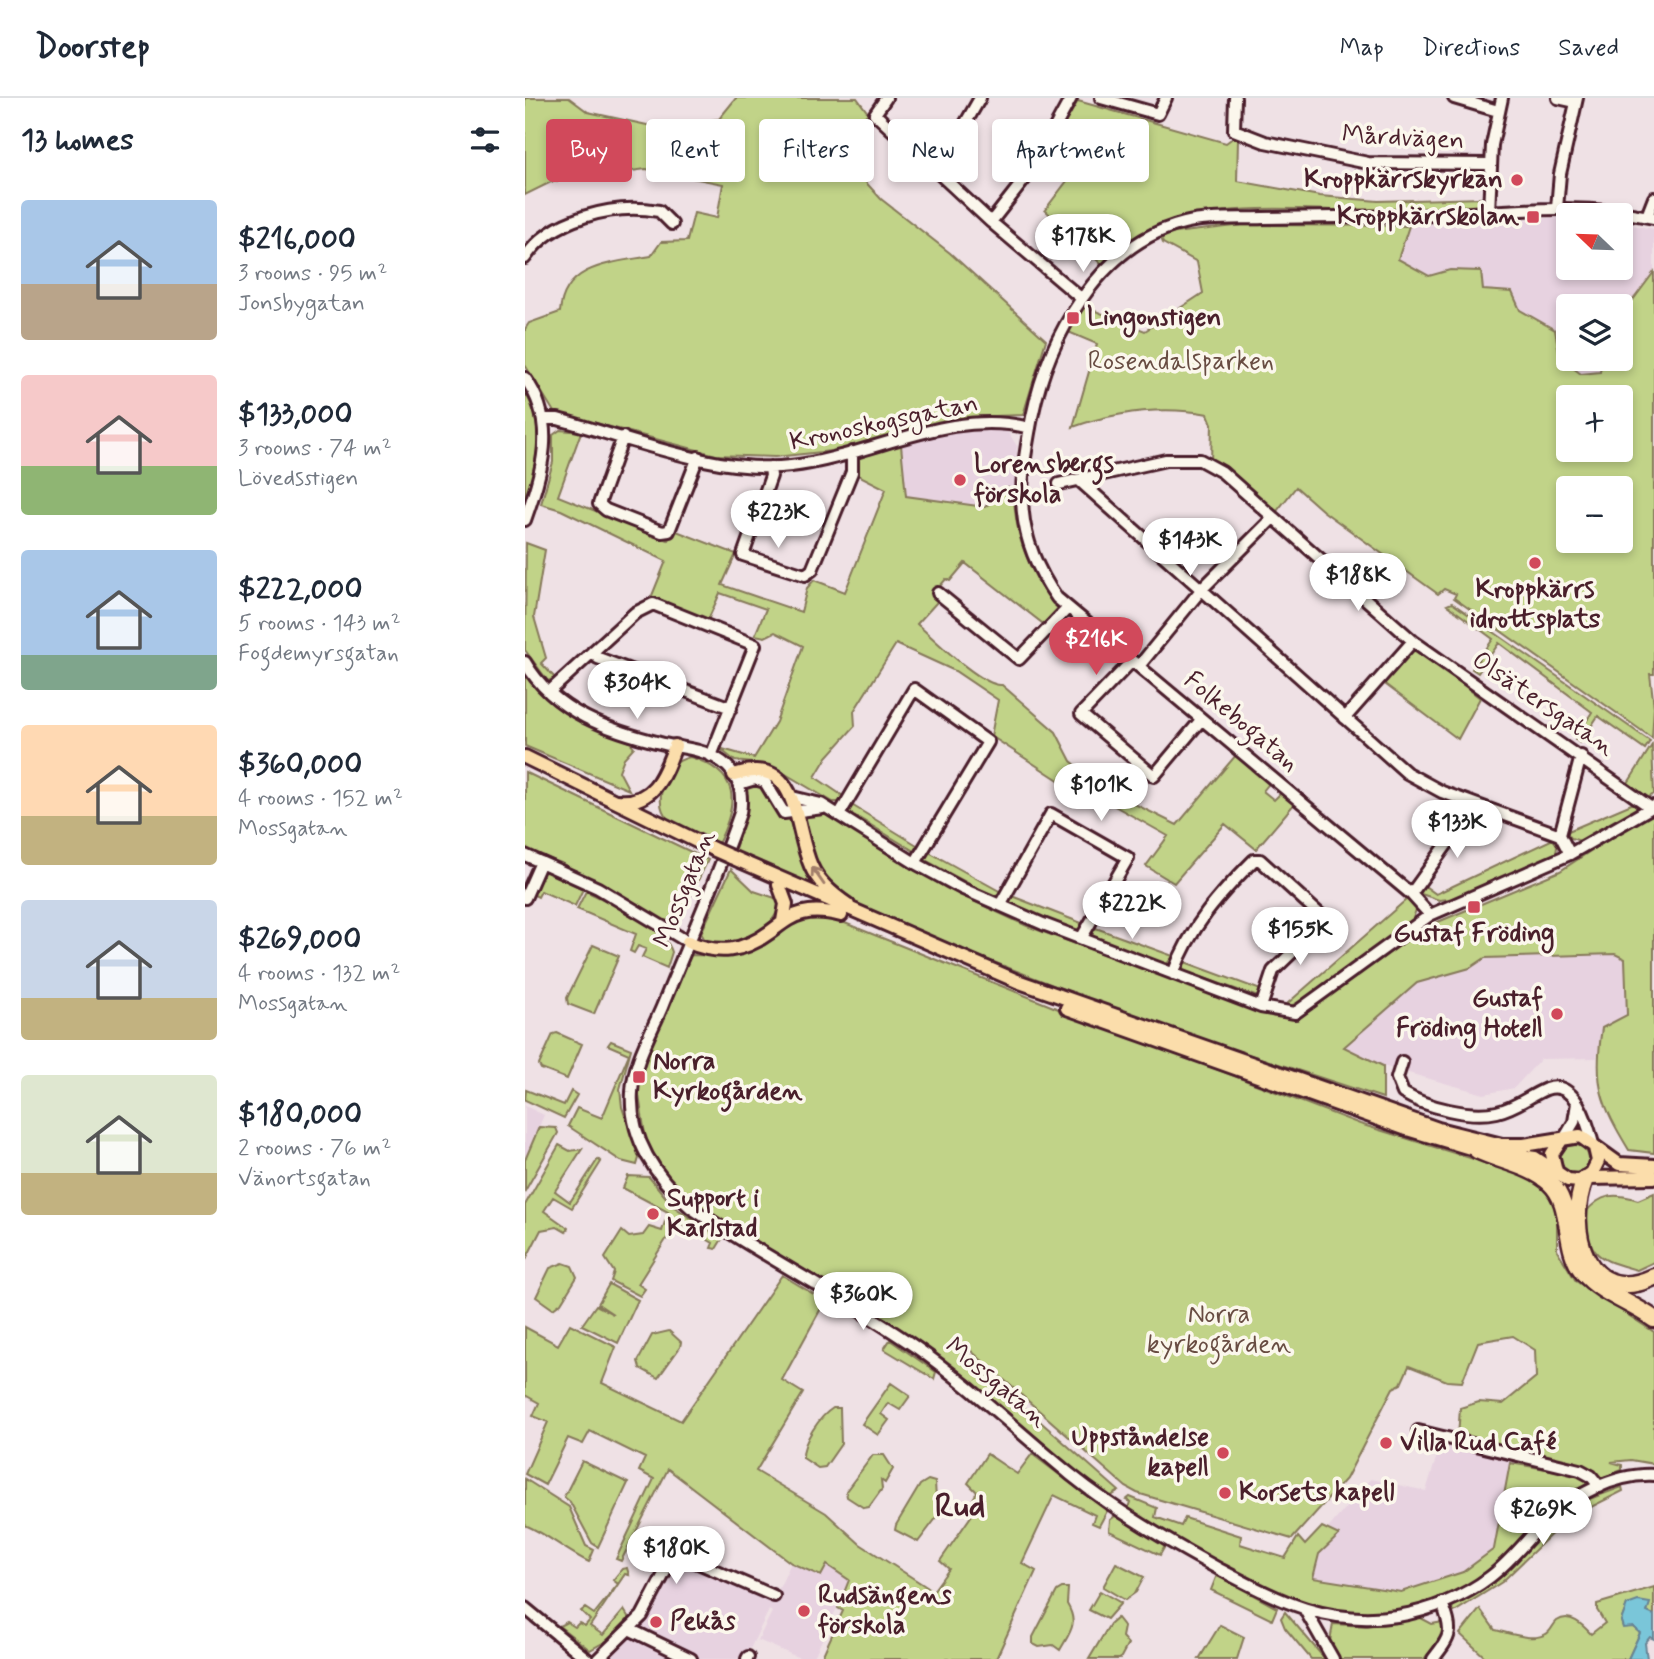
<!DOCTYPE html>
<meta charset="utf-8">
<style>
:root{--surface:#fff;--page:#f6f6f7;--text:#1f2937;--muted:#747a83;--line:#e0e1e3;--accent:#d1495b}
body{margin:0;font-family:Mynerve,sans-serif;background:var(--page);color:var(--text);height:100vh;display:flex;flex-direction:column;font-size:26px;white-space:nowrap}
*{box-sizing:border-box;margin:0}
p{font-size:23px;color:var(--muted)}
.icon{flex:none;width:38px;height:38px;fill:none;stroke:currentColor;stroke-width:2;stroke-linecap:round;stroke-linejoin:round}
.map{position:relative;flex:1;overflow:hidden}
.details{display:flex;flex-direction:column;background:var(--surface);width:525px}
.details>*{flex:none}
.banner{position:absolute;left:21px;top:21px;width:665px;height:63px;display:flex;gap:14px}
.needle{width:46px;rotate:293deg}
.tools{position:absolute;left:1031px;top:105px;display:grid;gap:14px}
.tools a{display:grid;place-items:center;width:77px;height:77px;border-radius:7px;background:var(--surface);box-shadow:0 4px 10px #0003;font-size:35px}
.price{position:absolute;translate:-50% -60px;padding:0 16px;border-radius:24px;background:#fff;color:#222;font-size:23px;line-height:46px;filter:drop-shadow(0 2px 4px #0008)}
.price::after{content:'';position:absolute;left:50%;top:42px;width:21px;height:16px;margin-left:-10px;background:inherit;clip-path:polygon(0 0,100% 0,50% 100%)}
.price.selected{background:var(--accent);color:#fff}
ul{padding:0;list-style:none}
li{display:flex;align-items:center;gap:21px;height:175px;padding:0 21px}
li span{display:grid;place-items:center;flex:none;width:196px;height:140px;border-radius:7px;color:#555}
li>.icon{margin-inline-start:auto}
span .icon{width:84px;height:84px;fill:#fffc;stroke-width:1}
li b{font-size:30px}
h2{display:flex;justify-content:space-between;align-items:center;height:84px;padding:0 21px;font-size:30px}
.tag{padding:0 24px;border-radius:7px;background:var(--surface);box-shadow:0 4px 10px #0003;font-size:24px;line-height:63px}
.tag.selected{background:var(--accent);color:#fff}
header{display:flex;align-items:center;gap:42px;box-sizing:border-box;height:98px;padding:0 35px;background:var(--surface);border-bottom:2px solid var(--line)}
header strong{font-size:33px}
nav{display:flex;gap:38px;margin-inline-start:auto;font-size:24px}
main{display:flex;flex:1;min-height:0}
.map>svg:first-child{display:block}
.built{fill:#e7d2e0}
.green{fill:#c1d388;stroke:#86795a;stroke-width:2;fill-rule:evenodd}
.water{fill:#7ac6d9;stroke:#678393;stroke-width:2}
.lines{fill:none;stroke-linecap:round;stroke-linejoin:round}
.minor-casing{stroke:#4a1f2b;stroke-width:16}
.major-casing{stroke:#4a1f2b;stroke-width:18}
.highway-casing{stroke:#4a1f2b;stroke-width:21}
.minor{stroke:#fbf7ec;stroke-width:10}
.major{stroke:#fbddab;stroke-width:12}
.highway{stroke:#fbddab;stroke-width:16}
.major-bridge-casing{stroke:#4a1f2b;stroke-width:18;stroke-linecap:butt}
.major-bridge{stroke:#fbddab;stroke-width:12}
.oneway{stroke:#a27e6b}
.poi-dot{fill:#d1495b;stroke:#fbf7ec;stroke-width:2.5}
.labels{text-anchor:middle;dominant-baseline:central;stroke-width:7;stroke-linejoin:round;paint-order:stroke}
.street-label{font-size:26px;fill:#4a1f2b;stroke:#fbf7ec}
.poi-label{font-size:26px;font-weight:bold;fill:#4a1f2b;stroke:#fbf7ec;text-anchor:start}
.park-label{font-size:26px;fill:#684c42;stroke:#fbf7ec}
.district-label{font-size:33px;font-weight:bold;fill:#4a1f2b;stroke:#fbf7ec}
</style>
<header>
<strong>Doorstep</strong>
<nav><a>Map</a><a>Directions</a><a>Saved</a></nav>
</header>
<main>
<section class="details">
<h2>13 homes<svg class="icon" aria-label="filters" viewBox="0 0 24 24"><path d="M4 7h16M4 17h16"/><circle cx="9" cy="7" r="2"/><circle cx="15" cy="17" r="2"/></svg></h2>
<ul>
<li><span style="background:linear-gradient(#a9c7e8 60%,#b9a48a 0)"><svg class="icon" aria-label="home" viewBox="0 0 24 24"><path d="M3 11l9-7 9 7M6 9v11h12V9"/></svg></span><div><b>$216,000</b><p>3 rooms · 95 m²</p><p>Jonsbygatan</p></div></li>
<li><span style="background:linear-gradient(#f6c9c9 65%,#8fb573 0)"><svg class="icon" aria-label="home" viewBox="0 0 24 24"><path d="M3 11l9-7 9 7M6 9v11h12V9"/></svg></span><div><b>$133,000</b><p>3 rooms · 74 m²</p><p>Lövedsstigen</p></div></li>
<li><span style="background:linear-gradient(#a9c7e8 75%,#7fa58c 0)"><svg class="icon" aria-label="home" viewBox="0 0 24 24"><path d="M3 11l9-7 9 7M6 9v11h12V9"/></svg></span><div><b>$222,000</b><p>5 rooms · 143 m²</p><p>Fogdemyrsgatan</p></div></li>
<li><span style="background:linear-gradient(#ffd9b3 65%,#c2b280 0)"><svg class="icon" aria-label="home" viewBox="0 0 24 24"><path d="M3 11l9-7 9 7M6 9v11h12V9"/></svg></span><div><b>$360,000</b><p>4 rooms · 152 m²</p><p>Mossgatan</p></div></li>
<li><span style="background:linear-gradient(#c9d6e8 70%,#c2b280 0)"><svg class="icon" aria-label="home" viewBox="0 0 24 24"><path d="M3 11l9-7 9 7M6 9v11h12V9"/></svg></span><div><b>$269,000</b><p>4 rooms · 132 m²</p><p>Mossgatan</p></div></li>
<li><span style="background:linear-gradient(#dfe7d0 70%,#c2b280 0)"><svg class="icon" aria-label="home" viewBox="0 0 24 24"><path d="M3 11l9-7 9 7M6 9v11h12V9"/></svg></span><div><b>$180,000</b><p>2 rooms · 76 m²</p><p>Vänortsgatan</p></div></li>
</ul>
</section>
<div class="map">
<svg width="1129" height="1561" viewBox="0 0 1129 1561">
<rect width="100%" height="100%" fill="#efe1e5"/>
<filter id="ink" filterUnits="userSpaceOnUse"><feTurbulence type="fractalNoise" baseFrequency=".0143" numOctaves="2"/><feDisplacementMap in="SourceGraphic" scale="14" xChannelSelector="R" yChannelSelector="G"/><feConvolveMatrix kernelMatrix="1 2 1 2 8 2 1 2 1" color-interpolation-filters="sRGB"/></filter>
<g filter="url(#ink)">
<path class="built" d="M1043,119V170H1096V125L1129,131V176L1096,218V208H1043V261H1077L1075,274L1056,276L1035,260L1030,232L925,172L903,178L873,161L884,128Z
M468,331L483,334L492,348L490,425L461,409L381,398L376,347L422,336Z
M1090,856L1100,861L1102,918L1077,930L1072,960L1016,961L989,990L959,996L858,968L819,949L892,885L945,870L960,860Z
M0,1008L19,1017L0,1062Z
M918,1338L988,1354L969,1451L938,1474L876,1494L788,1480L799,1435L846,1381L901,1393Z
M149,1452L247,1505L266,1465L296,1478L301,1467L325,1482L288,1561H277L233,1542L247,1514L244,1512L220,1561H76L104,1531Z"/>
<path class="green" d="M0,0H44L63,14L131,29L194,21L211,0H332L343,15L318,42L315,56L356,101L425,155L521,242L498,317L441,319L316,352L250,359L191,357L29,314L0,267V231L4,225L35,214C39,166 87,165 126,158L136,144L162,143L169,115L192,120L198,86L121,71L26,84L0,97Z
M553,3L701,45L709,39L713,42L712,83L795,98L853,103L957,100L952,109C920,111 887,115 856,114C792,112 710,104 649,123C623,131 598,150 578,168L520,112L545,79L518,62Z
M719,127L884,128L873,161L904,178L925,172L956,173L958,192L987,194L995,212L1030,232L1035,260L1056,276L1075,274L1077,261H1096V218L1129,174V576H1125L1129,609L1127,640L929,500L931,496L919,491L913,496L798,413L771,389L752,413L747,414L686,364L687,326L683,316C638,308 591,314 548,329L572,246L541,233L558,208L620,233L678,195L672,164L638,145L636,140L649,135ZM1043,299H1096V352H1043ZM1043,390H1096V443H1043Z
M0,294C21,329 12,367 0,404Z
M35,332L56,334L33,398L143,442L149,432L211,456L197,487L276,514L282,490L289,482L320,494L361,391L331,376L333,360L376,347L381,398L460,409L483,390L489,397C490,430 498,457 515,486C520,495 531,502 533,513L521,528L440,465L425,483L421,481L409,495L412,504L392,526C408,540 457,589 477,587L531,634L546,663L583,693L652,727L711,657L746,683L738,693L749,702L758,693L770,705L731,751L700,726L649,785L621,768L643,738L545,683L538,685L466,638L473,602L430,573L371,546L329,613L330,628L302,659L290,679L318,698L314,704H308L245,667L210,663L194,650L229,660L251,624L278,548L250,534L240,539L230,537L241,511L195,495L183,522L126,500L141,463L36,412L16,406L28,364V337Z
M1,445L20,452L9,519L21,560L16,565L30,580L23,583L0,552Z
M927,505L1125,643L1120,651L1073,618L1055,645L1050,641L1067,614L974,545L953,575L947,571L968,541L922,507Z
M891,550L955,600L933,641L857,584Z
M0,573C18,595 35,612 61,626C76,634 98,634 109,649L99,660L94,673L104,692L0,648Z
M1127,647L1129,696L1122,700L1103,685Z
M165,659C215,674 214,704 193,746C162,732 124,727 139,685C144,670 149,663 165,659Z
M0,674L183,762L155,819L140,823L36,765L0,752Z
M238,677L421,790L502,828L749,919L767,920L780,915L901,829L1035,773L1115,720L1129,717V1055L1104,1052C1076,1006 1068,986 1077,930L1102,917L1100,861L1090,856L960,860L945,870L892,885L819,949L858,968V1000L615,921L394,835L209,754L222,712L221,689Z
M1111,704V711L1058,744L1046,740L1041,734Z
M325,706L392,747L389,753L324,714Z
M1028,741L1032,747L1031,758L936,800L914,802L896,796L897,786L911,796Z
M402,753L476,794L468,799L400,762Z
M206,771L229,793L256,802C250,834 211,855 181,844L176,835Z
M21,773L58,791L50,808L16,793L13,799L7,796L16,775Z
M61,793C85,805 139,827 147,854L142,870L117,859L121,851L113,848L109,855L105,853L111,836L52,811Z
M484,797L559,826L552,834L486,807Z
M882,801L892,809L887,823L779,903L762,909L763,905Z
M285,811L541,914L835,1026L997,1076L1022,1089L1032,1112V1152L1051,1183L1129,1234V1366L1106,1362L1086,1364L1097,1367V1372L1077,1380L1054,1368L933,1339L935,1310L954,1304L978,1306L1011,1279L1010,1252L988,1238L953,1244L937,1284L922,1283L884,1268L876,1286L868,1290L821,1381L767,1441L612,1395L601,1389L436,1244L434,1252L594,1393L583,1400L430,1270L339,1207L186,1116L155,1094L139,1076L121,1043L113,991L120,957L146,894L152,889L166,857C222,860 241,840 285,811Z
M568,829L648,858L641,867L568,840Z
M68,847L94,858L69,916L43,906L42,900Z
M657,863L736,892L733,899L656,872Z
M32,935L57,946L42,981L16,971L14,967L28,936Z
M86,943L106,951L95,991L97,1009L114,1060L112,1067L96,1063L43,1028L52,1010L77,1020L104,956L83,947Z
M1,992L39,1007L46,993L52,997L39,1020L0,1002Z
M14,1029L31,1030L33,1035L0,1093V1062Z
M34,1047L45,1053L57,1051L30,1093L45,1104L73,1061L76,1064L47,1110L28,1099L19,1113L43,1130L41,1134L32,1129L16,1132L0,1163V1107Z
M1034 1062a15 15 0 1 1 30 0a15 15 0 1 1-30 0Z
M103,1078L124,1079L148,1108L197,1141L191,1151L186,1150L188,1145L152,1124L113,1186L120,1191L115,1198L86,1183L89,1174L80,1160L97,1133L104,1139L118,1137L124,1129L137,1133L143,1114L98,1090Z
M1129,1095V1164L1112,1172C1072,1161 1064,1159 1060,1115C1076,1095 1090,1095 1113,1102Z
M38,1165L47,1168L52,1179L36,1205L28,1211L11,1199L25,1170Z
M257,1177L300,1203L257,1282L278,1295L231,1373L301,1415L335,1446L408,1493L424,1471L415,1463L451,1411L448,1401L452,1394L443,1385L462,1356L492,1376L507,1356L582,1413L574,1428L567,1425L570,1417L529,1397L497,1465L511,1473L471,1561H296L318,1513L313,1510L324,1482L302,1467L296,1478L266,1465L143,1371L96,1463L91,1461L129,1381L114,1373L120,1360L65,1333L58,1346L43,1340L20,1387L0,1376L23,1324L8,1318L14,1305L0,1297V1229L33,1247L45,1226L91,1249L77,1285L156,1323Z
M84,1186L113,1202L93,1245L57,1227L71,1207L88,1216L73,1206Z
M144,1233L156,1244L155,1249L133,1280L115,1270L113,1263L127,1237Z
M365,1242L411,1274L409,1281L359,1251Z
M366,1285L385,1298L375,1312L363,1305L356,1316L364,1322L353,1337L337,1326Z
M308,1310H315L316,1346L300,1369L293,1370L278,1360C277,1344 295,1318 308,1310Z
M348,1357H359L368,1371L360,1385L356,1382L357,1391L344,1409L339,1410L322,1399L321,1393Z
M57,1363L103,1385L73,1449L67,1445L45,1404L39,1399Z
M985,1365L1051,1376L1058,1378L1062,1385C1052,1395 1038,1400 1027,1409C999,1431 981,1463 950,1482C821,1559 711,1481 602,1413L605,1404L601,1402L605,1399L632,1410L630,1419L656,1428L660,1420L716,1438L715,1446L760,1460L773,1439L780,1447L797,1429L814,1437L794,1456L788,1480L876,1494L938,1474L969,1451Z
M0,1381L44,1409L61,1448L69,1452L64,1464C41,1453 24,1437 0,1427Z
M403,1382L410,1384L412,1419L393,1444L370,1432L371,1427L395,1387Z
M1097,1389L1098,1393L1042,1421L977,1484L926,1516L928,1508L989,1466L1033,1418L1048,1407Z
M590,1418L640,1448L635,1457L584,1433L585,1422Z
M591,1465L619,1479L611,1494L600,1502L578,1489Z
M102,1470L104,1477L100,1476L65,1528L78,1537L99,1512L104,1520L83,1542L65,1552L34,1528L42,1524L50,1529L54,1525L60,1528L65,1522L56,1513L60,1510L69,1516L93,1486L88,1482L97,1471Z
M692,1477L752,1510L747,1522L686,1492Z
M1129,1489V1517L1102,1507L1096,1523L1098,1529H1108L1115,1535L1103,1561H962L935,1536L955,1511L970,1532C984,1535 1008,1544 1021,1536C1026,1534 1028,1526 1032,1523C1045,1514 1058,1527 1066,1536L1080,1525L1072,1512V1506Z
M537,1490H543L542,1506C554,1526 545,1534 535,1552L528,1547L514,1549L508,1546V1539L532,1493Z
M575,1493L596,1505L582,1521L564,1512Z
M760,1514L800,1561H786L760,1530L756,1520Z
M894,1519L907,1526L918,1524L921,1533L899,1561H815L805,1543L808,1526L841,1528Z
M592,1520L599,1529L597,1539L603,1546L595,1561H564L585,1526Z
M695,1527L719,1539L712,1561H674Z"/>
<path class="water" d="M1113,1503L1125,1505L1122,1514L1129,1517V1541L1125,1539L1120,1545L1122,1561H1103L1115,1535L1108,1529L1098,1530L1096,1523L1102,1507Z"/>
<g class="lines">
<defs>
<path id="minor" d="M361,0L350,16L466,124L557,201
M576,0L633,16L641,0
M710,0L709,32L740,44L843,65L965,66
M929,0L973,13
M1033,0L1051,4
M409,70L436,33L455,0
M1032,110L1035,76L1052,0
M964,114L967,47L977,0
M1122,118L1129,100
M466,124L506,73L546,0
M0,160C26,120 89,105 134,113L147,126
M0,280C33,325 17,374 0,422
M18,321H33C103,340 194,377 266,368C345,359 425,309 505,330
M98,339L74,406L81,412L137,434L144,433L173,359
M245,369L246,378L218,457L280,477L287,472L327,374V354
M556,384L882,675L917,694L1035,737L1045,756
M534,386L641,362H675L697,374L888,543L1125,709
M413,495L494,561L542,511
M68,553L73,560L206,610
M607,563L556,616L629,678L676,622
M0,564C29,615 86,633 139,646C156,650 176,651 191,660C212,672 219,692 215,715C192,781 163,845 137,909C126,935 108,966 107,994C104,1040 131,1080 165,1109C239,1159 319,1199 392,1250C446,1288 494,1335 546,1377C592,1414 643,1443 694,1471C755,1503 801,1528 872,1518C904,1513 939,1499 965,1479C985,1464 1000,1444 1017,1426C1043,1399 1091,1375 1129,1377
M614,568L676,492L748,420
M24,594L110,515L128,506L230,547L186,658
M820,620L888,543
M214,686L230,681L240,684L259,715L298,710
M267,699L296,706L390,765L438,791L518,826L736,909L770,915L905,817L1045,756L1129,708
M314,717L389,591L463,644L390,765
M1035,737L1056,658
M0,757L73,790L163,844
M886,796L950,707
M0,800L16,764
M475,807L526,716L603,760L557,839
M905,817L886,796L532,500C488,437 493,391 507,319C523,240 574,146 659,125C684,119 713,121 738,120C788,119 837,119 887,118C968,116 1048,102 1129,120
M648,876C665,829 694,797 729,762H735L801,822L748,873L736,909
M877,964L872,980L878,995C901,1009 945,1020 972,1014C991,1010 1004,998 1021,991C1050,980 1063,1026 1068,1046
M1040,1039L1049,1024L1052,1005
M893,1333L1055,1372L1066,1378L1075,1389
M0,1510L62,1561
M780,1512L808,1561
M106,1532L166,1561
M73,1561L117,1518L150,1455L249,1498
M222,1561L223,1559
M908,1561C927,1537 928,1534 917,1505"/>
<path id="major" d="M0,659L188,751
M209,677C276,655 268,728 286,768C293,784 308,797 323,807
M92,703C129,707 139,677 150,648
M206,759L492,883L913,1031L977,1047H999L1055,1038L1094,1066L1129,1068
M254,787L261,806L258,823
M163,844C194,857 218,854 245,834C256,826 265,818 278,815C291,812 304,814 316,817
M542,910L882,1031L952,1052L1010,1060L1043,1082L1055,1083L1067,1075L1073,1063L1070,1050
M1031,1073L1027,1056L1037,1041
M1062,1080L1129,1079"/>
<path id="highway" d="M952,1052C975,1063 1007,1068 1025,1085C1049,1107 1037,1149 1058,1174C1076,1196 1106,1204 1129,1221
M1060,1081C1040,1130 1061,1211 1129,1179"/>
</defs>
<use href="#minor" class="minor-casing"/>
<use href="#major" class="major-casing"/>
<use href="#highway" class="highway-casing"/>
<use href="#minor" class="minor"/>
<use href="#major" class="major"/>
<use href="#highway" class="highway"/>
<defs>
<path id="major-bridge" d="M188,751L206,759"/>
</defs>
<use href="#major-bridge" class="major-bridge-casing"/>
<use href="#major-bridge" class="major-bridge"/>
</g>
<defs><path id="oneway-shaft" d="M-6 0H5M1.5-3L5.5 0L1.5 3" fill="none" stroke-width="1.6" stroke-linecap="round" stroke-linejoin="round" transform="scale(1.75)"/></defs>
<use class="oneway" href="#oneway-shaft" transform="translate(293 778) rotate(-125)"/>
</g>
<g class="poi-dot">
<circle cx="992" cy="82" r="7"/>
<rect x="1001" y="112" width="14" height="14" rx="3.5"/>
<rect x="541" y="213" width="14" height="14" rx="3.5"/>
<circle cx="435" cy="382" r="7"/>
<circle cx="1010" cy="465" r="7"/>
<rect x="942" y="802" width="14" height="14" rx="3.5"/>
<circle cx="1032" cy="916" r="7"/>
<rect x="107" y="972" width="14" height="14" rx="3.5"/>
<circle cx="128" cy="1116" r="7"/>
<circle cx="861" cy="1345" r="7"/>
<circle cx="698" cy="1355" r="7"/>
<circle cx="700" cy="1395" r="7"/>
<circle cx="279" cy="1513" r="7"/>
<circle cx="131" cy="1524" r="7"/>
</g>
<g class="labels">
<g class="street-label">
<text transform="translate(878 40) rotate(3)">Mårdvägen</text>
<text transform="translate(359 325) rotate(-12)">Kronoskogsgatan</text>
<text transform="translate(1018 606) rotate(34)">Olsätersgatan</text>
<text transform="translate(716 624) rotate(40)">Folkebogatan</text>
<text transform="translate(160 791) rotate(-68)">Mossgatan</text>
<text transform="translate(471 1285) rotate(40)">Mossgatan</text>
</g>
<g class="poi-label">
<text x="978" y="82" text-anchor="end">Kroppkärrskyrkan</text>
<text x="994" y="119" text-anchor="end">Kroppkärrskolan</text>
<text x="562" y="220">Lingonstigen</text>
<text x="449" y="367">Lorensbergs<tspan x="449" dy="30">förskola</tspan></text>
<text x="1010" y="492" text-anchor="middle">Kroppkärrs<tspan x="1010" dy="30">idrottsplats</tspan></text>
<text x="949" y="836" text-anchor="middle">Gustaf Fröding</text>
<text x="1018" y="901" text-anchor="end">Gustaf<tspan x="1018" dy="30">Fröding Hotell</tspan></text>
<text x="128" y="964">Norra<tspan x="128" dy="30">Kyrkogården</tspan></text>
<text x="142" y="1101">Support i<tspan x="142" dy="30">Karlstad</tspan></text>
<text x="684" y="1340" text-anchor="end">Uppståndelse<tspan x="684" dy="30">kapell</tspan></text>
<text x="875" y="1345">Villa Rud Café</text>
<text x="714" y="1395">Korsets kapell</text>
<text x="293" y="1498">Rudsängens<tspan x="293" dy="30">förskola</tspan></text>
<text x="145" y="1524">Pekås</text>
</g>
<g class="park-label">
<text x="656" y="264">Rosendalsparken</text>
<text x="694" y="1217">Norra<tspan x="694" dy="30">kyrkogården</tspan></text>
</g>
<g class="district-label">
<text x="435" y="1409">Rud</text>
</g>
</g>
</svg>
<div class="tools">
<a><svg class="needle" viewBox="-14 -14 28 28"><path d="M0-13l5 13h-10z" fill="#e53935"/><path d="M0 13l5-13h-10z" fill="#747a83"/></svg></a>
<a><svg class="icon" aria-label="layers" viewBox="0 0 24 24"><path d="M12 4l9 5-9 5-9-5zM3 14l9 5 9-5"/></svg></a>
<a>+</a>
<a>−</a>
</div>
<b class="price" style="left:558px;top:176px">$178K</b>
<b class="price" style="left:253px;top:452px">$223K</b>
<b class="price" style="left:665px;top:480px">$143K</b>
<b class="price" style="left:833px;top:515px">$188K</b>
<b class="price selected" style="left:571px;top:579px">$216K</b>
<b class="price" style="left:112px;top:623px">$304K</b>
<b class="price" style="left:576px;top:725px">$101K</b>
<b class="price" style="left:932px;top:762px">$133K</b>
<b class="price" style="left:607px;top:843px">$222K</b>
<b class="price" style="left:775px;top:869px">$155K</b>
<b class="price" style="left:338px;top:1234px">$360K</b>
<b class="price" style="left:1018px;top:1449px">$269K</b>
<b class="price" style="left:151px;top:1488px">$180K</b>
<div class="banner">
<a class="tag selected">Buy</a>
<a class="tag">Rent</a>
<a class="tag">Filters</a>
<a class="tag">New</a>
<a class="tag">Apartment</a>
</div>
</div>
</main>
